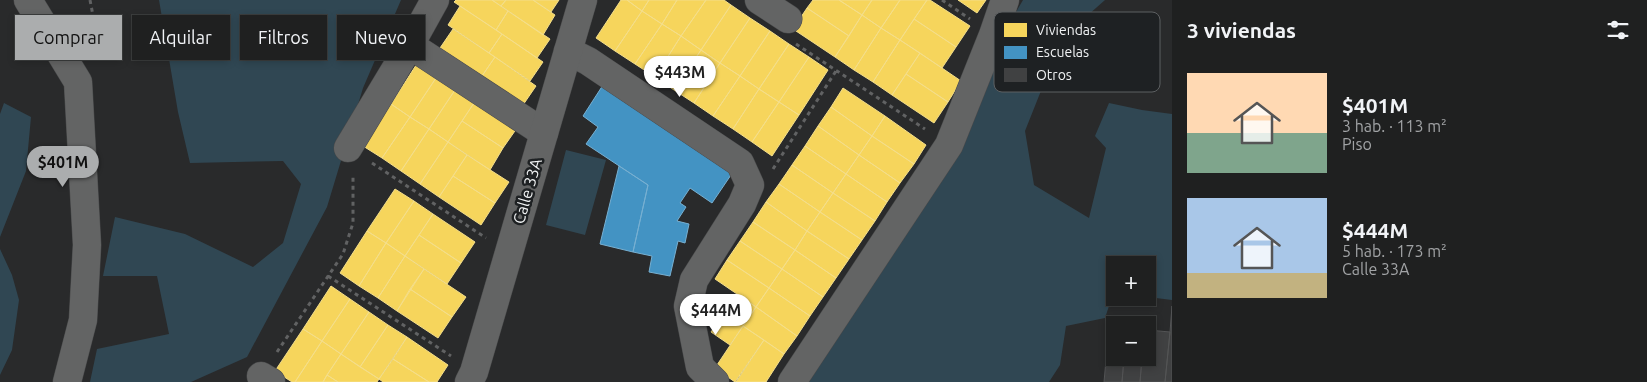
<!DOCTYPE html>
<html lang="es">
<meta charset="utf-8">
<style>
:root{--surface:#1f2020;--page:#272829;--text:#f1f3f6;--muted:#a1a3a5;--line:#3c3e3e;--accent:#abadae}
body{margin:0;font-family:Ubuntu,sans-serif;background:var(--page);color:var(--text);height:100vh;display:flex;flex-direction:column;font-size:19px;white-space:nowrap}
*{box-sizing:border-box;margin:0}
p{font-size:16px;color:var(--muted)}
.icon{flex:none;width:28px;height:28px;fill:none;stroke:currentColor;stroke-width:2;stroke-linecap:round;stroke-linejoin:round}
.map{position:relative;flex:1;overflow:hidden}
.drawer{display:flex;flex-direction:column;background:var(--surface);width:475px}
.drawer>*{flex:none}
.banner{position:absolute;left:15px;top:15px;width:475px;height:45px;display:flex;gap:10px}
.controls{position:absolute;left:1106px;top:256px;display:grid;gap:10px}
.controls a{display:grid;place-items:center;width:50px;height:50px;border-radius:0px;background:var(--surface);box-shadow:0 2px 8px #0003,0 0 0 1px var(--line);font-size:25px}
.price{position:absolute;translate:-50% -42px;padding:0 11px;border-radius:18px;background:#fff;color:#222;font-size:16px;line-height:32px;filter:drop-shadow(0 1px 2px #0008)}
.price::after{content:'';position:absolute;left:50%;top:30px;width:15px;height:11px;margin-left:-8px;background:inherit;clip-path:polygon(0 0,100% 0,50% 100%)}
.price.current{background:var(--accent);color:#111}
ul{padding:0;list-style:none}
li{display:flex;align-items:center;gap:15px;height:125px;padding:0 15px}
li span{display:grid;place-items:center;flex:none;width:140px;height:100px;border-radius:0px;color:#555}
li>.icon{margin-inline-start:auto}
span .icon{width:60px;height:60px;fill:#fffc;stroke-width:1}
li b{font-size:21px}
h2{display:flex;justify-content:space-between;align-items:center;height:60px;padding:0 15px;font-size:21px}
.pill{padding:0 18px;border-radius:0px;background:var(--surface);box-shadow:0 2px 8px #0003,0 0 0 1px var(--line);font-size:18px;line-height:45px}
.pill.current{background:var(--accent);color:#111}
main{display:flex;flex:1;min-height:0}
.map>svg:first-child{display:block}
.green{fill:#304753}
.homes{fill:#f6d55c;stroke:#f4de8a}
.schools{fill:#4393c3;stroke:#77b0d2}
.building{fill:#404142;stroke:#535455}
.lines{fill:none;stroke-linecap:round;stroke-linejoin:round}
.minor-casing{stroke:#474849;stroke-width:29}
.tertiary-casing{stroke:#474849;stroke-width:29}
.path{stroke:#616263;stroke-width:3;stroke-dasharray:4 4;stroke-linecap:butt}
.minor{stroke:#636464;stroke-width:28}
.tertiary{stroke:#636464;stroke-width:28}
.labels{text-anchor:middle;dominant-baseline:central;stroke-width:5;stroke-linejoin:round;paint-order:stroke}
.street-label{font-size:16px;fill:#f1f3f4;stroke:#1e2123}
.key{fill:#1e2123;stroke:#5d6062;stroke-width:1}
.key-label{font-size:14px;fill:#f1f3f4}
</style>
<main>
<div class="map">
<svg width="1172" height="382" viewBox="0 0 1172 382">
<rect width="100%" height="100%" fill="#292a2b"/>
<path class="green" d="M159,0H401L363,88L327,207L247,357L191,382H90L97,349L169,334L157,276H103L115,217L185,234L253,267L283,243L301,184L283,161L190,163L178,112Z
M1023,0H1105L1062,38L1025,131L1034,185L1089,218L1106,148L1095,136L1109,103L1142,110L1172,114V300L1148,297V265H1115V291H1114L1105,318L1066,326L1060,365L1049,382H799Z
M4,103L31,117L26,171L0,237V114Z
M566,150L606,160L585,235L546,225Z
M0,249L12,275L19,300L12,350L0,375Z"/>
<path class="homes" d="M456,0H492L508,11L496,30L454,2Z
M492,0H506L501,6Z
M506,0H533L555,15L543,35L501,6Z
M533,0H559L551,12Z
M621,0H627L642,11L615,51L596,38Z
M627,0H649L642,11Z
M649,0H677L662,24L642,11Z
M677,0H706L681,36L662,24Z
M706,0H724L731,5L701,50L681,36Z
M813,0H839L862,15L849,36L807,8Z
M839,0H872L862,15Z
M872,0H900L881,28L862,15Z
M900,0H927L900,40L881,28Z
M927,0H930L970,26L956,47L914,19Z
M958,0H986L977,13Z
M731,5L750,18L720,63L701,50Z
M460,6L502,34L489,53L448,25Z
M807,8L849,36L835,57L793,29Z
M508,11L550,39L537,58L496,30Z
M642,11L662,24L635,64L615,51Z
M862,15L881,28L854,70L835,57Z
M750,18L770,31L740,76L720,63Z
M914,19L956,47L942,68L900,40Z
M662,24L681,36L655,77L635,64Z
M881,28L900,40L873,82L854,70Z
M453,29L495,57L482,76L440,48Z
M770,31L789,44L759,89L740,76Z
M502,34L543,62L530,81L489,53Z
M681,36L701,50L674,90L655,77Z
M900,40L920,53L892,95L873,82Z
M789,44L809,57L779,102L759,89Z
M701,50L720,63L694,103L674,90Z
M920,53L961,81L948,102L906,74Z
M495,57L536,86L523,105L482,76Z
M809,57L828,70L799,115L779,102Z
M418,62L438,75L410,117L391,104Z
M720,63L740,76L713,116L694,103Z
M906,74L948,102L934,123L892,95Z
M438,75L457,87L429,129L410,117Z
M740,76L759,89L733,129L713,116Z
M457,87L476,100L448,142L429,129Z
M843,88L885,116L872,136L831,107Z
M759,89L779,102L752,142L733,129Z
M476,100L517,128L503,148L462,121Z
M779,102L799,115L772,156L752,142Z
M391,104L410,117L382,158L363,146Z
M831,107L872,136L859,155L818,126Z
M885,116L926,145L914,164L872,136Z
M410,117L429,129L401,171L382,158Z
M462,121L503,148L490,170L448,142Z
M818,126L859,155L846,174L805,146Z
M429,129L448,142L420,184L401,171Z
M872,136L914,164L900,183L859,155Z
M448,142L467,155L439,197L420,184Z
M805,146L846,174L833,193L792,165Z
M467,155L509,182L495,203L453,176Z
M859,155L900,183L887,202L846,174Z
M792,165L833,193L820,212L779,184Z
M846,174L887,202L875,221L833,193Z
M453,176L495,203L481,225L439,197Z
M779,184L820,212L807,231L766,202Z
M395,189L414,201L386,243L367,231Z
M833,193L875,221L862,240L820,212Z
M414,201L433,214L405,256L386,243Z
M766,202L807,231L795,250L753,222Z
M820,212L862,240L849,259L807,231Z
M433,214L475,242L461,263L419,235Z
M753,222L795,250L782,269L740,241Z
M367,231L386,243L359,286L340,273Z
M807,231L849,259L836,278L795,250Z
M419,235L461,263L447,284L405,256Z
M740,241L782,269L769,288L727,260Z
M386,243L405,256L378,298L359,286Z
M795,250L836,278L823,297L782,269Z
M405,256L424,269L397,311L378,298Z
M727,260L769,288L756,307L715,279Z
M424,269L466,297L452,317L410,289Z
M782,269L823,297L810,316L769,288Z
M331,286L350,299L322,341L303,329Z
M769,288L810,316L797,336L756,307Z
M410,289L452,317L438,338L397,311Z
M737,294L756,307L730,345L711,332Z
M350,299L369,312L341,354L322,341Z
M756,307L797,336L784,354L743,326Z
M369,312L388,325L360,367L341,354Z
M388,325L407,337L379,379L360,367Z
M743,326L764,340L735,382L715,368Z
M303,329L322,341L295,382H292L275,371Z
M407,337L448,365L437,382H429L393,359Z
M764,340L784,354L766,382H736Z
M322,341L341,354L327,375L323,382H295Z
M341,354L379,379L377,382H338L327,375Z
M393,359L429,382H383L379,379Z
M327,375L338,382H323Z"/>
<path class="schools" d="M603,85L733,172L712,203L690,188L680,203L686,207L677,221L689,224L685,243L678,241L670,276L649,272L652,256L633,252L648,185L586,144L598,127L583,116Z
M619,166L648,185L633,252L600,244Z"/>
<path class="building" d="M1172,306V382H1165L1170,332Z
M1109,327L1115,328V358H1124L1122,382H1104Z
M1148,330L1170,332L1165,382H1140L1142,358H1148Z
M1124,358H1142L1140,382H1122Z"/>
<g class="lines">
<defs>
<path id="minor" d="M28,0L78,82L87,245L83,320L67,382
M759,0L788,19
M410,45L544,133
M568,51L588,61L740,163L750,185L742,204L694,280L688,306L700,367L715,382
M348,148L410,45L435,0
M261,376L271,382
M792,382L949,145L993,35L1005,0"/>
<path id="tertiary" d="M469,382L474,372L583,0"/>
</defs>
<use href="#minor" class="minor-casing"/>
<use href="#tertiary" class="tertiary-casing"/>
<path class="path" d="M90,0L96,31L90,48
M942,0L970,19
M796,44L925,129
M372,163L486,238
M773,169L836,71
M328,276L451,356
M277,352L343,254L353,223V175"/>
<use href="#minor" class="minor"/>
<use href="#tertiary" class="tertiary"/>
</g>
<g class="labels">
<g class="street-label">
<text transform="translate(527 191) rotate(-74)">Calle 33A</text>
</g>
</g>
<rect x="994" y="12" width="166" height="80" rx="8" class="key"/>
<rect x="1004" y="23" width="23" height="14" fill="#f6d55c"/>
<rect x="1004" y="46" width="23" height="13" fill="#4393c3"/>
<rect x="1004" y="68" width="23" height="14" fill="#404142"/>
<g class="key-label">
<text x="1036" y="35">Viviendas</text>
<text x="1036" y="57">Escuelas</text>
<text x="1036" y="80">Otros</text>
</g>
</svg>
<div class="controls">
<a>+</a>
<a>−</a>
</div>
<b class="price" style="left:680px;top:98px">$443M</b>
<b class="price current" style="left:63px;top:188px">$401M</b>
<b class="price" style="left:716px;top:336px">$444M</b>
<div class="banner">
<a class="pill current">Comprar</a>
<a class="pill">Alquilar</a>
<a class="pill">Filtros</a>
<a class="pill">Nuevo</a>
</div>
</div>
<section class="drawer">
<h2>3 viviendas<svg class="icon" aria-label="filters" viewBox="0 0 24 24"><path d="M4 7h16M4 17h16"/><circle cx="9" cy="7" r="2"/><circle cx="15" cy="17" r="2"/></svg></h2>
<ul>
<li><span style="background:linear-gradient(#ffd9b3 60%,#7fa58c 0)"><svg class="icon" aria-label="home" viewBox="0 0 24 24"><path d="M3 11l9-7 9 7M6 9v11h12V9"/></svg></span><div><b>$401M</b><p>3 hab. · 113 m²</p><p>Piso</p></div></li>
<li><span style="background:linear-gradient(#a9c7e8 75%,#c2b280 0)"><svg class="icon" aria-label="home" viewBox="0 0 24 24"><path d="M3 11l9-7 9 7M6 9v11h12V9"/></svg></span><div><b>$444M</b><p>5 hab. · 173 m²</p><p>Calle 33A</p></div></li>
</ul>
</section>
</main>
